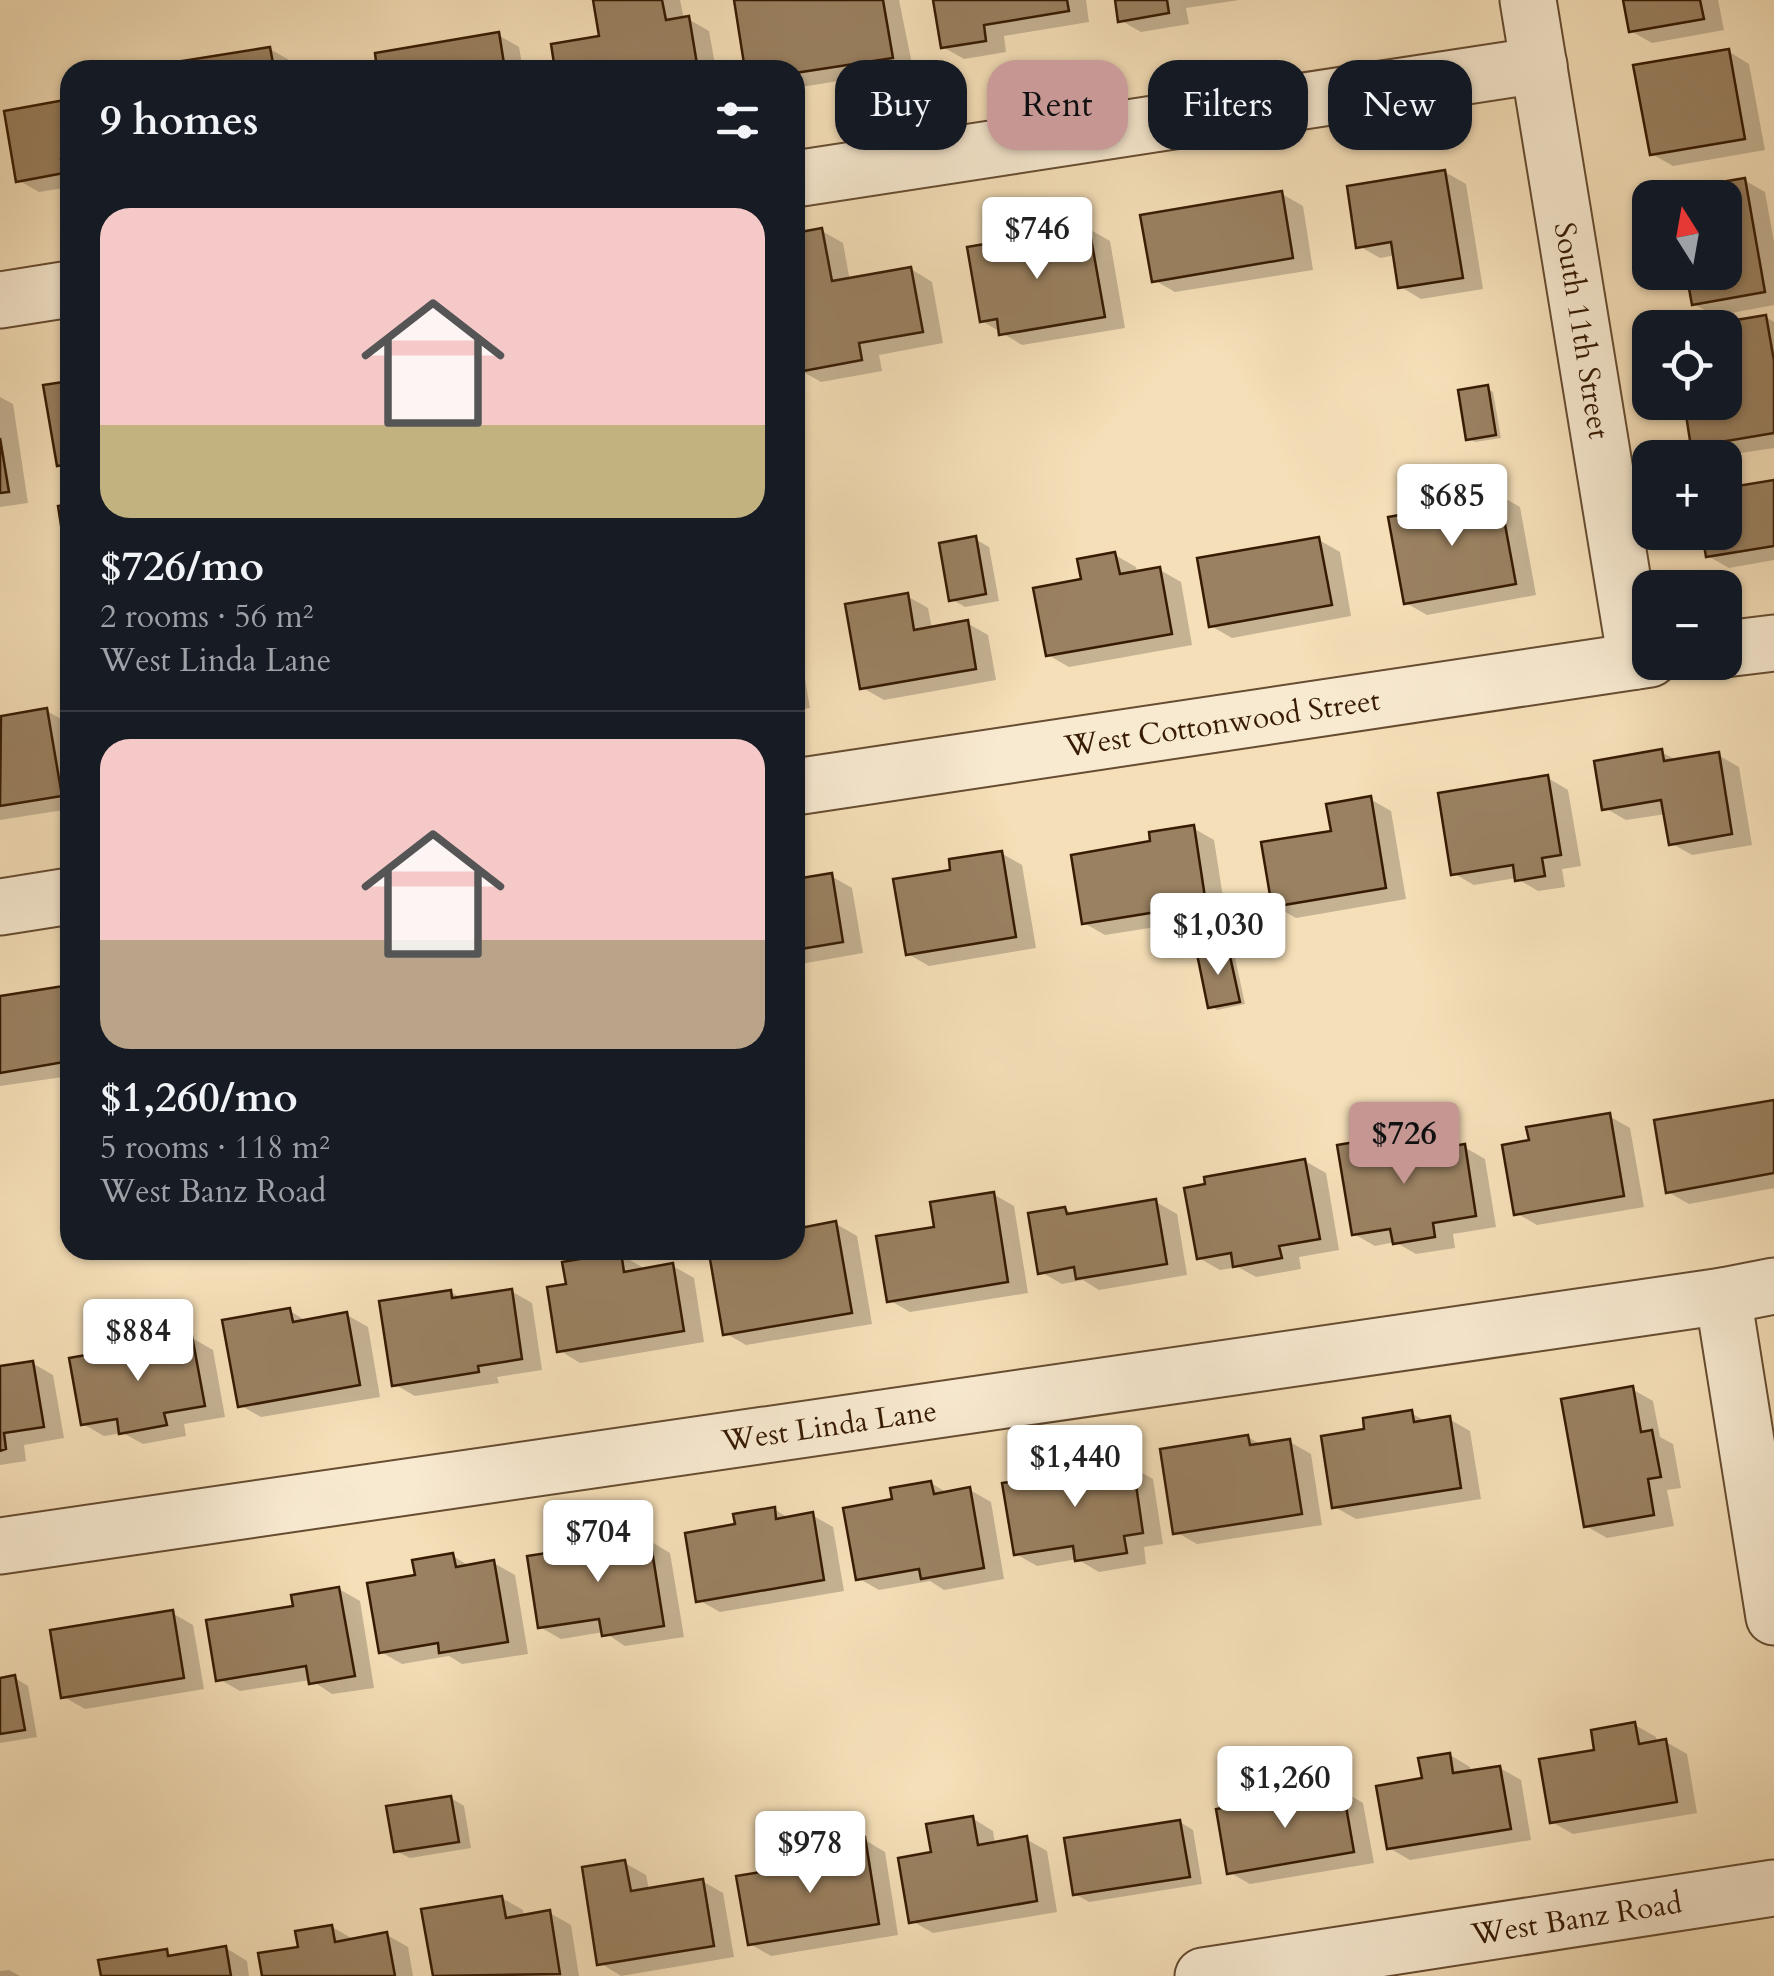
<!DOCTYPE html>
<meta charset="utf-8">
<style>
:root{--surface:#171b24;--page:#242831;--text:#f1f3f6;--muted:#9ea1a6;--line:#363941;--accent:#c59692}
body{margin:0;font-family:Cardo,serif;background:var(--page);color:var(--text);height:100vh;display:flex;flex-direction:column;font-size:38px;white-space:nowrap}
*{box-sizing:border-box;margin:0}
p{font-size:32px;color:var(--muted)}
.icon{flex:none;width:55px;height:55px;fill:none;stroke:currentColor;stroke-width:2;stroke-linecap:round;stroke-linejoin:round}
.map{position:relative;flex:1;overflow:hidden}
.side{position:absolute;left:60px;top:60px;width:745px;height:1200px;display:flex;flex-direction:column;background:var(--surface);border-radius:30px;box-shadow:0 2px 8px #0004}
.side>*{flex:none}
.banner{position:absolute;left:835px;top:60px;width:788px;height:90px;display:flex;gap:20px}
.needle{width:65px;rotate:349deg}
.buttons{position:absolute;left:1632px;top:180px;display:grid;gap:20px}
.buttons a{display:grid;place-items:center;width:110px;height:110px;border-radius:20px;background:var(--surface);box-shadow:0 2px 8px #0004;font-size:50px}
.price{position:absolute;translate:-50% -85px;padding:0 22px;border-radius:10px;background:#fff;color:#222;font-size:32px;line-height:65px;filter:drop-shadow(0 2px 5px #0008)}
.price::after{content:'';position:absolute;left:50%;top:60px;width:30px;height:22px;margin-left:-15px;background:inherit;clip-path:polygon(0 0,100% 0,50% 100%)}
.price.on{background:var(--accent);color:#111}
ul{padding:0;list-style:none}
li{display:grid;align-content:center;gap:20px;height:530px;padding:0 40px}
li+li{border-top:2px solid var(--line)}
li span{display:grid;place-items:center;height:310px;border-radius:30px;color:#555}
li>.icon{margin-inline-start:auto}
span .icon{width:180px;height:180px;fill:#fffc;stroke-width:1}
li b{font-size:42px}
h2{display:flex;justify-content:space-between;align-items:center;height:120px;padding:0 40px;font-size:42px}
.chip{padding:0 35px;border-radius:30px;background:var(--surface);box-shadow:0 2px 8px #0004;font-size:35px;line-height:90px}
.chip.on{background:var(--accent);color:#111}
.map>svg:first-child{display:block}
.shadow{fill:#0003}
.building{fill:#9a8161;stroke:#371b03;stroke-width:2.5}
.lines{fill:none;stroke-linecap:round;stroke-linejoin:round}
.minor-casing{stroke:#664c30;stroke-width:59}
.minor{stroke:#f8ead1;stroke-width:55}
.labels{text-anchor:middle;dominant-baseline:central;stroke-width:9;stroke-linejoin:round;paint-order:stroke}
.street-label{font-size:30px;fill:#371b03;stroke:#f8ead1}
</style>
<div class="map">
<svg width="1774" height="1976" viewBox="0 0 1774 1976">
<rect width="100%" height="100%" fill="#f5dfb8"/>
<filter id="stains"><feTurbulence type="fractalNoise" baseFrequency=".002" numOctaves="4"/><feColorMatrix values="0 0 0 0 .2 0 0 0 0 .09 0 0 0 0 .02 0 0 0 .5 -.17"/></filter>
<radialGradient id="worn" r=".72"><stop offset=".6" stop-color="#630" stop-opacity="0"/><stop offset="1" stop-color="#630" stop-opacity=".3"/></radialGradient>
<path class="shadow" d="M595,0H680L684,19H688L709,31L716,70H558L602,38Z
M736,0H899L913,69L795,88V70H747Z
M936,0H1086L1089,22L1004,36L1006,52L964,59L943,47Z
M1117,0H1239L1186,8L1189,24L1141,32L1120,20Z
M1625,0H1718L1724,30L1652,43L1631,31Z
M498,35L519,47L523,70H380Z
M270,49L291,61L292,68L315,64L324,70H186Z
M1728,51L1749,64L1765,150L1673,166L1652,154Z
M70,102V187L39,192L18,180Z
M1445,172L1466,184L1483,289L1421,299L1401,287L1396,255L1380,258L1359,246Z
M1744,180L1765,192L1774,242V305L1715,316L1694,304L1725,272Z
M1282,194L1303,206L1313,270L1175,292L1154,280Z
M1089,229L1110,241L1125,328L1022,345L982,321L1014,241L1031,251L1046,249Z
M822,231L843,243L850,281L911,269L932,282L943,343L879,355L882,371L821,382L800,370L795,344V236Z
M1766,317L1774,322V448L1714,457L1693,445L1725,402V328H1705Z
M1487,388L1493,392L1501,438L1475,442L1468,439Z
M0,397L13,404L28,503L0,507Z
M1774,482V560L1729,568L1708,556L1725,532V490Z
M1499,495L1520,507L1536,595L1427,615L1406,603Z
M975,539L989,547L999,601L965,607L951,599Z
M1319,540L1340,552L1351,616L1232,638L1211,626Z
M1115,555L1136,567L1137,574L1160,570L1181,582L1192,645L1069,667L1048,655L1084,581Z
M907,596L928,608L932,629L967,623L988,635L996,680L884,700L863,688Z
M795,622L810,708L795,710Z
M47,711L68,723L70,809L0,820V733Z
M1661,752L1678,761L1718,755L1739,767L1752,845L1692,855L1671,843L1666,814L1626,820L1605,808Z
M1548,778L1568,790L1581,866L1562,869L1565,887L1538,891L1516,878L1474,885L1453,873Z
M1370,799L1391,811L1406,899L1296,918L1275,906L1334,833Z
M1193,828L1214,840L1226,916L1105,935L1084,923Z
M1001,853L1022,865L1036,948L929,966L908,954L953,872Z
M831,876L852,888L863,953L795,965V882Z
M1228,950L1234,953L1245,1004L1217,1010L1211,1006Z
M70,987V1076L0,1086V999Z
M1774,1103V1188L1689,1204L1668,1192Z
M1609,1116L1630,1128L1644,1207L1537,1225L1516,1213L1532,1143Z
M1414,1134L1435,1146L1436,1151L1464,1147L1485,1159L1496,1227L1453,1234L1455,1248L1416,1254L1395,1242L1375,1246L1354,1234Z
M1305,1161L1326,1173L1339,1250L1299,1257L1301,1269L1256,1277L1238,1267L1220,1270L1199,1258Z
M993,1194L1014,1206L1028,1293L910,1312L889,1300L937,1229Z
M1156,1202L1177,1214L1187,1275L1099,1290L1083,1280L1062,1284L1041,1272L1065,1209L1075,1215Z
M836,1224L857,1236L872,1324L746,1345L725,1333L775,1250H795V1231Z
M621,1255L642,1267V1271L673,1266L694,1278L704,1342L580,1363L559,1350L568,1286Z
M511,1291L532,1303L542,1370L497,1377L499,1383L415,1396L394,1384L451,1292L463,1299Z
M290,1311L308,1322L347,1315L368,1327L380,1397L261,1417L240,1405Z
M192,1338L213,1350L225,1417L184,1424L186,1436L143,1444L123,1433L104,1436L83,1424Z
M32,1363L53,1375L64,1438L24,1445L26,1461L0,1465V1368Z
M1632,1389L1653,1401L1660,1437L1673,1444L1681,1488L1667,1490L1674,1526L1607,1538L1586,1526Z
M1411,1413L1427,1422L1449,1419L1470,1431L1481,1499L1356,1519L1335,1507L1367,1431Z
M1248,1437L1262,1445L1290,1442L1311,1454L1322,1525L1197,1544L1176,1532Z
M1091,1460L1109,1470L1132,1467L1153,1479L1163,1544L1144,1547L1146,1564L1099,1572L1077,1559L1037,1566L1016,1554L1056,1477Z
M931,1483L949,1494L970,1490L991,1502L1004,1579L944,1590L930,1581L879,1590L858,1578L895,1501Z
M774,1509L790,1519L812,1515L833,1527L844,1591L720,1612L699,1600L738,1526Z
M610,1532L630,1544L650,1541L670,1553L684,1637L625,1646L604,1632L561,1639L540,1627L576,1551Z
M453,1556L471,1567L494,1563L515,1575L528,1654L462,1664L449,1656L402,1664L381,1652Z
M339,1589L360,1601L374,1688L332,1694L311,1680L240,1691L219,1679L296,1608Z
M172,1613L193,1625L204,1689L85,1709L64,1697Z
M15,1678L28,1686L37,1737L0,1743V1680Z
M1635,1725L1656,1737L1657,1744L1666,1742L1687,1754L1697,1813L1573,1834L1552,1822L1597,1752Z
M1450,1755L1470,1767L1471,1773L1500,1768L1521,1780L1531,1840L1410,1860L1389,1848L1424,1780Z
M1343,1791L1363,1803L1374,1863L1250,1884L1229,1872Z
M451,1798L464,1806L471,1848L410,1858L396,1851Z
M972,1818L993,1831L995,1844L1026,1839L1047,1851L1057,1912L933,1933L912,1921L934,1854Z
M1180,1822L1193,1830L1202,1884L1089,1902L1075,1894Z
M865,1840L885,1852L898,1935L771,1956L750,1944L831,1863Z
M625,1863L646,1875L649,1890L702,1881L723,1893L734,1957L621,1976L600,1963Z
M502,1898L523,1910L524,1917L550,1913L571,1925L579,1976H435L424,1911Z
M332,1927L353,1939L387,1935L408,1947L413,1976H265Z
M226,1948L247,1961L249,1976H104L166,1952L176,1957Z
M9,1970L20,1976H0V1971Z"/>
<path class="building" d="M593,0H662L666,20L689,16L698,70H555L551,44L599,36Z
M734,0H883L893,58L795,73V70H745Z
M933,0H1067L1069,11L984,25L986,41L941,48Z
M1115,0H1167L1169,13L1118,22Z
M1623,0H1700L1704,19L1629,32Z
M499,32L505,70H377L375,53Z
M270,47L274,69L315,62L317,70H183L182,61Z
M1729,49L1745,139L1650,155L1633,65Z
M70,99V157L61,159L64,173L16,182L4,111Z
M1445,170L1463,278L1398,288L1391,242L1356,248L1347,186Z
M1745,178L1765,292L1692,305L1686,272H1725V198H1652L1651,194Z
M1282,191L1293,258L1152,282L1140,215Z
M1089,227L1105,317L999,335L997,319L980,322L967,247L1014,239L1016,251L1043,247L1040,235Z
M822,228L832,281L911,267L923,332L859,343L862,360L798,372L795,233Z
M1766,315L1774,361V433L1691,447L1684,402H1725V328L1694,327Z
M70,381V464L57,466L43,385Z
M1488,385L1496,435L1466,440L1458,390Z
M0,438L9,492L0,493Z
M1774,480V546L1706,557L1702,532H1725V488Z
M1499,492L1516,584L1404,604L1388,517L1422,511L1421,506Z
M70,504V556L66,557L58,506Z
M976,536L986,594L949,601L939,543Z
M1319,537L1332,605L1209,627L1197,558Z
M1115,552L1120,574L1160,567L1172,634L1046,656L1033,588L1081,579L1077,559Z
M908,593L914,630L968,620L976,669L860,689L845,604Z
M47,708L62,796L0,806L1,716Z
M1662,749L1664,761L1719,752L1732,834L1669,845L1661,800L1602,810L1594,761Z
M1548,775L1561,855L1542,858L1545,876L1515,881L1513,865L1451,875L1438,793Z
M1371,796L1386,888L1272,907L1261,842L1331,831L1326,804Z
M1194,825L1206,904L1082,924L1071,855L1150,841L1149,832Z
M1002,851L1016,937L906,955L893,879L950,870L949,859Z
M832,873L843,942L795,950V879Z
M1228,947L1240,1002L1208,1008L1197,954Z
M70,985V1061L0,1073V996Z
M1774,1100V1173L1666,1193L1654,1120Z
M1610,1113L1624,1196L1514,1215L1502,1145L1529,1140L1526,1127Z
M1415,1132L1418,1152L1465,1144L1476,1216L1433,1223L1435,1237L1393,1244L1390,1229L1352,1235L1337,1145Z
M1305,1159L1320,1239L1279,1246L1282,1258L1233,1267L1231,1253L1197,1259L1184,1188L1205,1184L1204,1177Z
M994,1192L1008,1282L887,1302L876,1236L934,1227L930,1202Z
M1156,1199L1167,1264L1076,1279L1074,1267L1038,1274L1028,1213L1065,1207L1067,1214Z
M836,1221L852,1313L723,1335L710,1259L760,1250H795V1229Z
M621,1252L624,1272L673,1263L684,1331L557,1352L547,1287L566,1284L562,1262Z
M512,1289L522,1359L478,1366L479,1372L392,1386L379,1301L451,1290L452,1298Z
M290,1308L293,1322L347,1312L360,1385L238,1407L222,1320Z
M192,1336L205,1406L164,1413L167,1425L119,1434L117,1419L81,1425L69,1358Z
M33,1361L44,1427L4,1433L6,1449L0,1451V1366Z
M1633,1386L1641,1432L1652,1430L1661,1477L1648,1479L1654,1515L1584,1527L1561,1399Z
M1412,1410L1414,1422L1450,1416L1461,1488L1332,1508L1321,1436L1364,1429L1363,1418Z
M1248,1435L1250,1445L1290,1439L1302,1514L1173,1534L1160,1449Z
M1091,1457L1094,1470L1133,1464L1143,1533L1124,1536L1127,1553L1075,1561L1073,1546L1014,1555L1002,1483L1053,1475L1051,1463Z
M931,1481L934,1494L970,1487L984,1568L921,1579L919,1569L856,1580L843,1508L892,1499L890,1488Z
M775,1507L776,1519L813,1512L824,1580L696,1602L685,1533L735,1524L733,1514Z
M611,1530L613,1544L650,1538L664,1626L602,1636L599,1619L538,1628L527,1556L573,1549L571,1536Z
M453,1553L456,1567L494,1560L508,1642L439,1653L438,1643L379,1653L367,1583L415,1575L412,1560Z
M339,1587L355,1676L309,1684L306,1666L216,1681L206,1620L293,1606L291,1595Z
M173,1610L184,1678L61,1698L50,1630Z
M15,1675L25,1730L0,1734V1678Z
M1635,1722L1639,1744L1666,1739L1677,1802L1550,1823L1539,1759L1594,1750L1591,1730Z
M1450,1753L1453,1773L1500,1766L1511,1829L1387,1849L1376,1786L1422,1778L1418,1758Z
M1343,1789L1354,1852L1227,1874L1216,1809Z
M451,1796L459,1842L394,1852L386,1806Z
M973,1816L978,1845L1027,1836L1037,1901L909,1923L898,1858L931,1852L926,1824Z
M1180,1820L1190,1877L1073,1895L1064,1838Z
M865,1837L879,1924L748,1945L736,1876L828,1861L825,1844Z
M625,1860L631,1891L703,1879L714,1946L597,1965L582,1867Z
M502,1896L506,1918L550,1910L560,1974L433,1976L421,1909Z
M332,1925L335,1942L387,1932L395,1976H262L258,1953L298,1947L295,1931Z
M226,1946L231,1976H101L98,1960L167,1949L168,1956Z"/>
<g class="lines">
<defs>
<g id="minor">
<path id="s1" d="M1528,0L1636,661"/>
<path d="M795,179L1539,65"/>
<path d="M0,300L70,289"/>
<path d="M1725,649L1774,643"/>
<path id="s2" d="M795,787L1650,659"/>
<path d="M0,907L70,896"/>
<path d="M1723,1296L1774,1617"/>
<path id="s3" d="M0,1546L1723,1296L1774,1286"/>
<path id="s4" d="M1203,1976L1774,1888"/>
</g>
</defs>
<use href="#minor" class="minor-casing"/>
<use href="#minor" class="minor"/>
</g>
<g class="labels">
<g class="street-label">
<text stroke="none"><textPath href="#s1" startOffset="335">South 11th Street</textPath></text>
<text stroke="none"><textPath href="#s2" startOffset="432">West Cottonwood Street</textPath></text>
<text stroke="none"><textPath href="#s3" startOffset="838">West Linda Lane</textPath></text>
<text stroke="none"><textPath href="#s4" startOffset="378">West Banz Road</textPath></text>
</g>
</g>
<rect width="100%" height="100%" filter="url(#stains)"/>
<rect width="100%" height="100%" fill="url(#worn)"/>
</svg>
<div class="buttons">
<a><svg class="needle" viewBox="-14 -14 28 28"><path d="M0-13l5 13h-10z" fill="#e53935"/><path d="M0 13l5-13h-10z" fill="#9ea1a6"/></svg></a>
<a><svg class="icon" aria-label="locate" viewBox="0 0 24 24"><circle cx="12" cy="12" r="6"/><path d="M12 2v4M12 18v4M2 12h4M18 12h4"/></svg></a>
<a>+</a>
<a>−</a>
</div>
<b class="price" style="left:1037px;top:282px">$746</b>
<b class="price" style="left:1452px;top:549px">$685</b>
<b class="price" style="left:1218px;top:978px">$1,030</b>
<b class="price on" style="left:1404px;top:1187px">$726</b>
<b class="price" style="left:138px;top:1384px">$884</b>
<b class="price" style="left:1075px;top:1510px">$1,440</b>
<b class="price" style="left:598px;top:1585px">$704</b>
<b class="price" style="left:1285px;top:1831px">$1,260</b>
<b class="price" style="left:810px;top:1896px">$978</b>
<div class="banner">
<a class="chip">Buy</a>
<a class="chip on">Rent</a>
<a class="chip">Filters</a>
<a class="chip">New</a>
</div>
<section class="side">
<h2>9 homes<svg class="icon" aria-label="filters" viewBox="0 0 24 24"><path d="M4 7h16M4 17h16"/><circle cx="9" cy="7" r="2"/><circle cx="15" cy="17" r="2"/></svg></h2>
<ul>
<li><span style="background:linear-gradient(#f6c9c9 70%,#c2b280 0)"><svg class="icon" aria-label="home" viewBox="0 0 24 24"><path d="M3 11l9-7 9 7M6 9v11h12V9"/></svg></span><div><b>$726/mo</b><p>2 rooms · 56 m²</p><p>West Linda Lane</p></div></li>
<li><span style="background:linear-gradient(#f6c9c9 65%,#b9a48a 0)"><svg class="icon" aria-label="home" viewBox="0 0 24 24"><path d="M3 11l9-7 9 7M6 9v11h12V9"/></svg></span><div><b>$1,260/mo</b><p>5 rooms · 118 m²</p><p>West Banz Road</p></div></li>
</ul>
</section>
</div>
